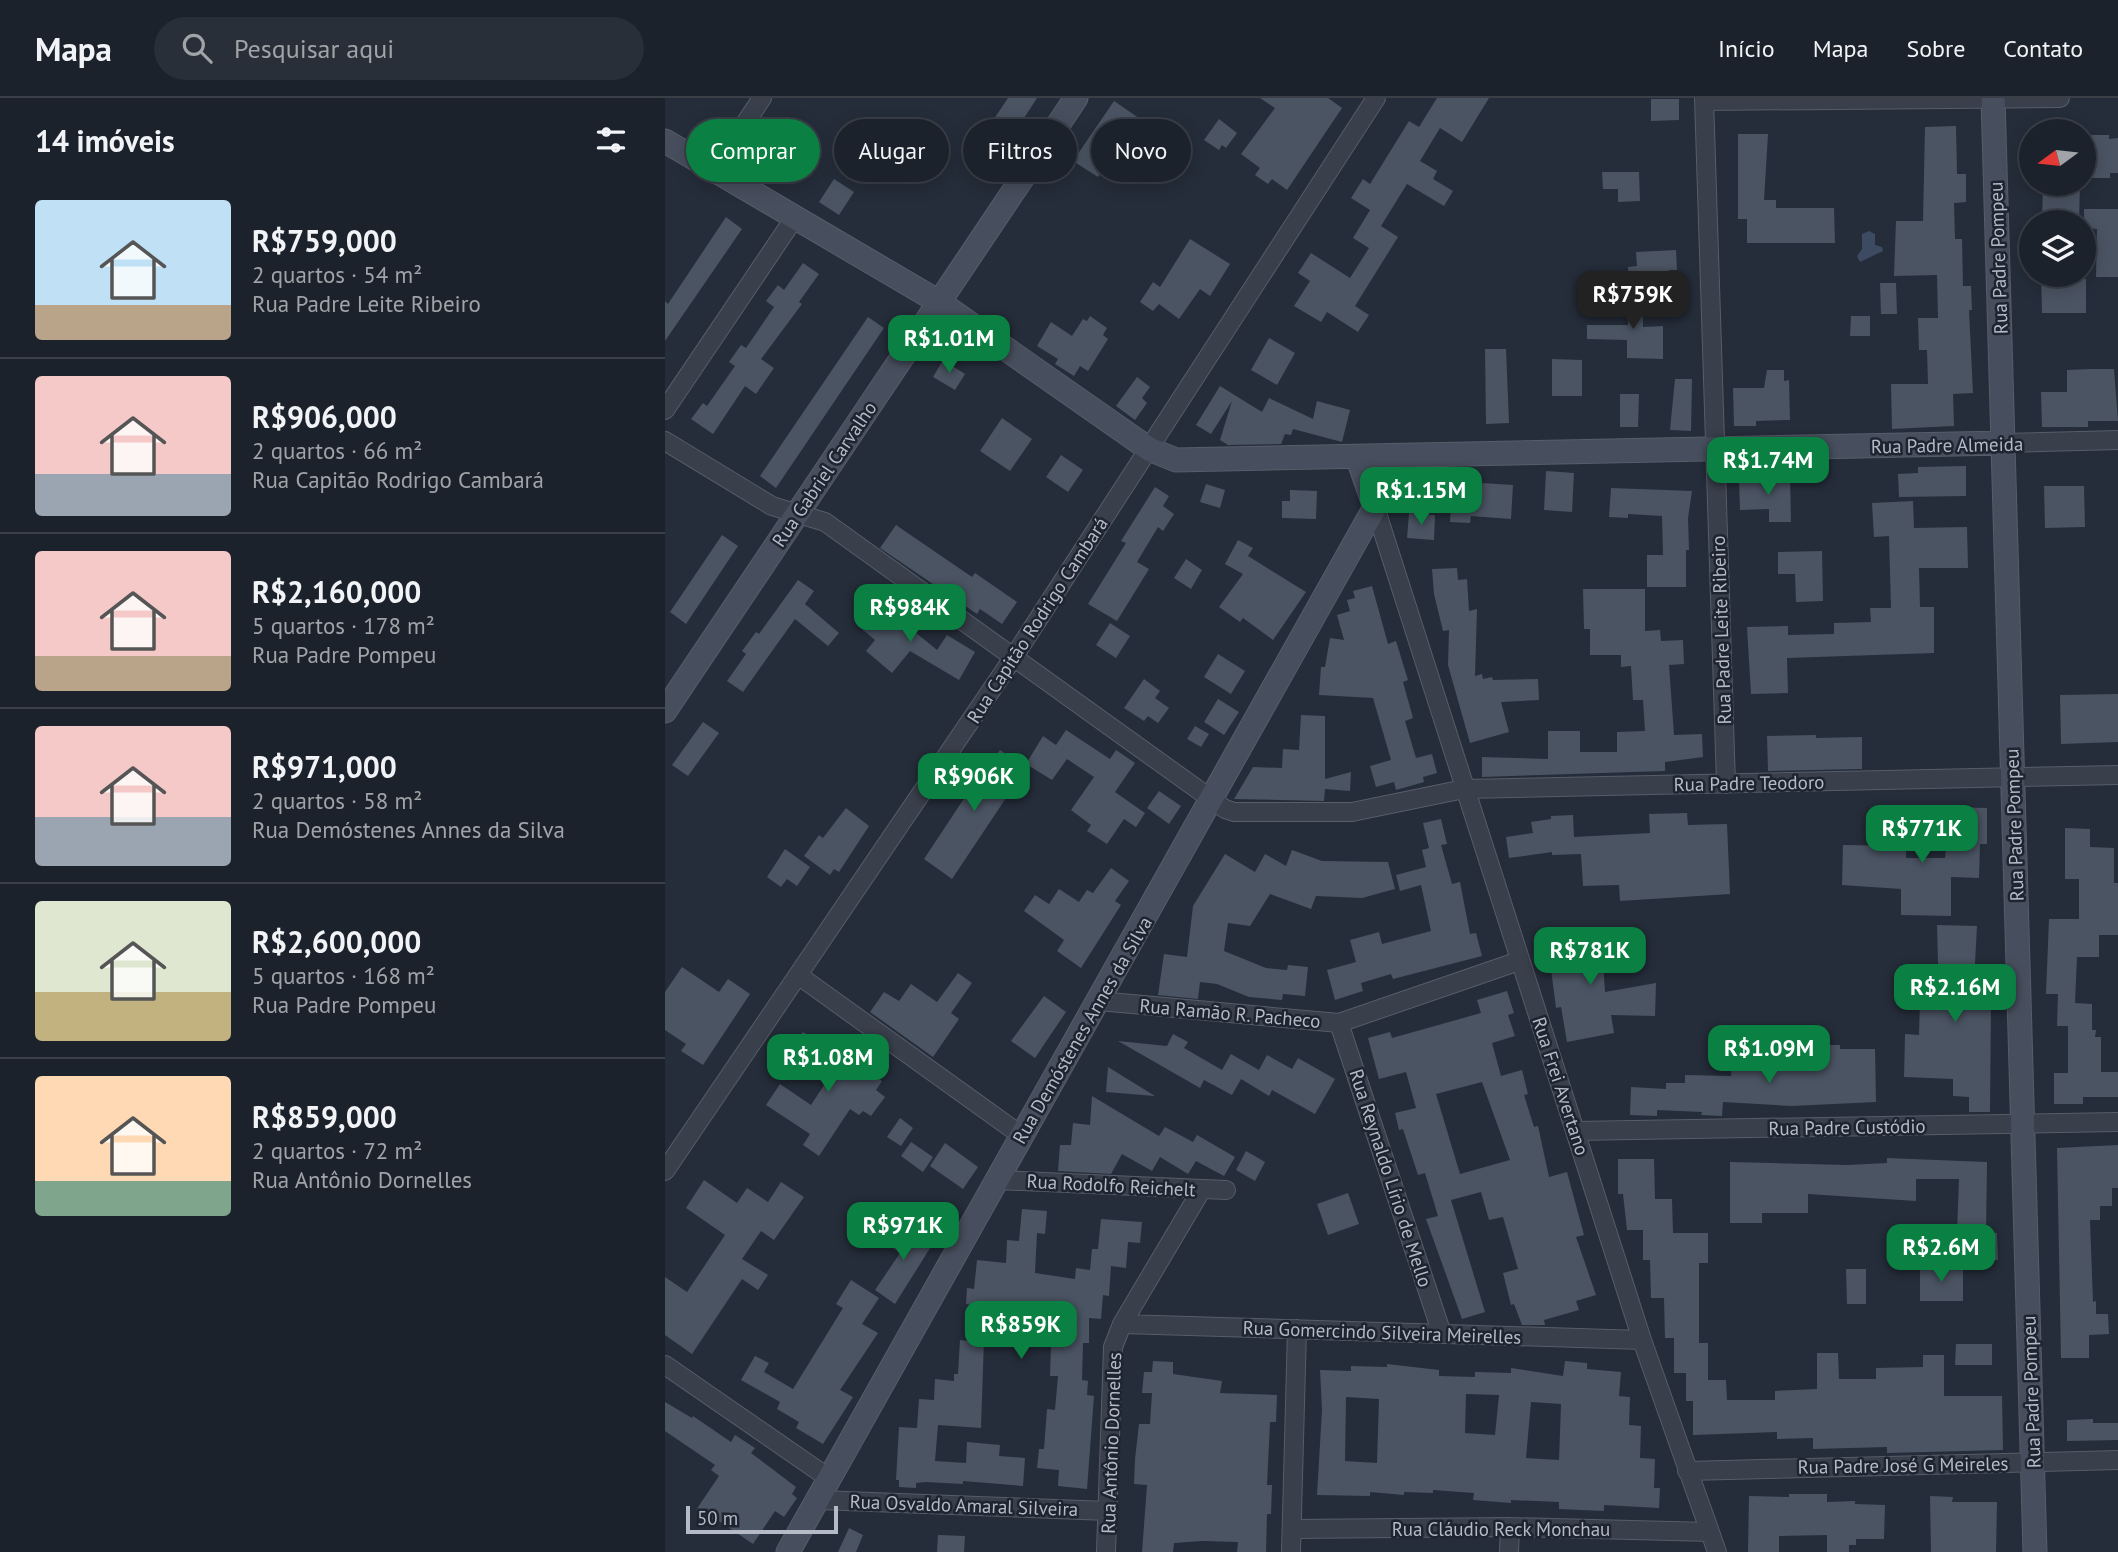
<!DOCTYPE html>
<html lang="pt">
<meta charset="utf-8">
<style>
:root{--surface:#1c222c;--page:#292f38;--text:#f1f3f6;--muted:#a0a4a9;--line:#3a3f48;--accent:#0b8043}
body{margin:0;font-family:"PT Sans",sans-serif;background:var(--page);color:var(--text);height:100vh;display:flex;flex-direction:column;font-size:26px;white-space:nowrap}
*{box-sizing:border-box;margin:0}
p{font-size:23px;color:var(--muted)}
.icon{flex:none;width:38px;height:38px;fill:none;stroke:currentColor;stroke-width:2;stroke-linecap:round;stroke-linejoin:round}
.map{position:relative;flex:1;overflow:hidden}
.sheet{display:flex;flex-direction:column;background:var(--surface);width:665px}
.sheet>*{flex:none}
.hud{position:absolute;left:21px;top:21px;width:665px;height:63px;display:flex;gap:14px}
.needle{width:46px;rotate:255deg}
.tools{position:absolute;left:1354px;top:21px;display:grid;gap:14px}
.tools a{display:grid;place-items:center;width:77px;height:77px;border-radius:50%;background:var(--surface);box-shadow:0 4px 18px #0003,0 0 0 2px var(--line);font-size:35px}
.scale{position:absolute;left:21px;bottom:18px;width:152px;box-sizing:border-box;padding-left:7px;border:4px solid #b4bac6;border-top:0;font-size:19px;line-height:24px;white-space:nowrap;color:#b4bac6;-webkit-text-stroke:5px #1e2430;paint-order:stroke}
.price{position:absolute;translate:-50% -60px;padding:0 16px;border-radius:14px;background:var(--accent);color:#fff;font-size:23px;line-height:46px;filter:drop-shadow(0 2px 4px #0008)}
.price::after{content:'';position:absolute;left:50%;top:42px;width:21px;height:16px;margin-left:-10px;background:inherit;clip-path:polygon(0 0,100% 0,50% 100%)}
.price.selected{background:#222;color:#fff}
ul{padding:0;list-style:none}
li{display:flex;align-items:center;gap:21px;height:175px;padding:0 35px}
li+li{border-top:2px solid var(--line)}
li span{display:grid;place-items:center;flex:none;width:196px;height:140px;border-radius:7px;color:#555}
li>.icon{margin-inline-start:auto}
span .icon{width:84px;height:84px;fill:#fffc;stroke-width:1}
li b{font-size:30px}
h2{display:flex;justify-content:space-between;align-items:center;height:84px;padding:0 35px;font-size:30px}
.tag{padding:0 24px;border-radius:32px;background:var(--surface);box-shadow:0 4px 18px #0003,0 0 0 2px var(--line);font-size:24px;line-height:63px}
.tag.selected{background:var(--accent);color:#fff}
header{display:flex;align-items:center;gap:42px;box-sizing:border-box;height:98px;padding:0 35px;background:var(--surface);border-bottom:2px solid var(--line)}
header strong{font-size:33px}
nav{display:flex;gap:38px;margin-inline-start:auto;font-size:24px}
.search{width:490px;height:63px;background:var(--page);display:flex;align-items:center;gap:18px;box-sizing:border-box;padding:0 24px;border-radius:38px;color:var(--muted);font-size:26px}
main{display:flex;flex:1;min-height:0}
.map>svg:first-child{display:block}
.water{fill:#3c4a62}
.building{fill:#4b5463;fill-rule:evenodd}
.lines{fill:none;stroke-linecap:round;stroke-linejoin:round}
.street-casing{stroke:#575d69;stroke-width:20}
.secondary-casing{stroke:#575d69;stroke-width:25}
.street{stroke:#393f4b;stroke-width:18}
.secondary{stroke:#474e5d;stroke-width:23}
.labels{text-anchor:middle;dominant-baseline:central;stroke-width:5;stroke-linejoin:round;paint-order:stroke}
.street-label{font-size:19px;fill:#b4bac6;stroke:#1e2430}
</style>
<header>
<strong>Mapa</strong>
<div class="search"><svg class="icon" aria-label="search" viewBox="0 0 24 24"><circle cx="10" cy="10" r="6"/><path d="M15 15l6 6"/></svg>Pesquisar aqui</div>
<nav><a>Início</a><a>Mapa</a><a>Sobre</a><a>Contato</a></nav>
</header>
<main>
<section class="sheet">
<h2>14 imóveis<svg class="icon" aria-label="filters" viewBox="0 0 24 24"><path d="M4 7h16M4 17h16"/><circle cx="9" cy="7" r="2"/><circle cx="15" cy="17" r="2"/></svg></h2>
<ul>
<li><span style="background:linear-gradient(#bfe0f5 75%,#b9a48a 0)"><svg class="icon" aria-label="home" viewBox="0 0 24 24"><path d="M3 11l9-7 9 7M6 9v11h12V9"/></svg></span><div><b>R$759,000</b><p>2 quartos · 54 m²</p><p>Rua Padre Leite Ribeiro</p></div></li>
<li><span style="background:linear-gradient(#f6c9c9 70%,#9aa5b1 0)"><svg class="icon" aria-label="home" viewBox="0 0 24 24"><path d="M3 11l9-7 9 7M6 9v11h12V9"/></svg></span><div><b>R$906,000</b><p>2 quartos · 66 m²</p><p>Rua Capitão Rodrigo Cambará</p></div></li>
<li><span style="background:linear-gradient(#f6c9c9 75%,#b9a48a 0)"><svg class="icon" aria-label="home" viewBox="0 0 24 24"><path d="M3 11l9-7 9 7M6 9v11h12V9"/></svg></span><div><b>R$2,160,000</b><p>5 quartos · 178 m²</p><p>Rua Padre Pompeu</p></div></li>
<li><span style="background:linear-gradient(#f6c9c9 65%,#9aa5b1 0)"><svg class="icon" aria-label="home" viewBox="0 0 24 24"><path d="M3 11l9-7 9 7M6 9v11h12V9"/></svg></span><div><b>R$971,000</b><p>2 quartos · 58 m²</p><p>Rua Demóstenes Annes da Silva</p></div></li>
<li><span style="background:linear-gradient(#dfe7d0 65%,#c2b280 0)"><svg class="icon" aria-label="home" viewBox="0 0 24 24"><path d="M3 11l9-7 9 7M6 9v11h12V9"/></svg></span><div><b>R$2,600,000</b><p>5 quartos · 168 m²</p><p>Rua Padre Pompeu</p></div></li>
<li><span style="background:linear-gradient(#ffd9b3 75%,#7fa58c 0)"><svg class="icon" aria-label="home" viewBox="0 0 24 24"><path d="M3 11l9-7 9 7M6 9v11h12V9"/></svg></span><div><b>R$859,000</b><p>2 quartos · 72 m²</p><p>Rua Antônio Dornelles</p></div></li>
</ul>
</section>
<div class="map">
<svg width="1453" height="1454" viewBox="0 0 1453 1454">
<rect width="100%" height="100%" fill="#252d3a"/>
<path class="water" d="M1204,133L1210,136V147L1217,149L1218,153L1195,164L1192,158L1197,151V136Z"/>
<path class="building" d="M343,0H372L340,50L319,36Z
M595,0H663L677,10L622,92L607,81L603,86L590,77L595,70L576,56L610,10Z
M772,0H824L797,44L775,30L755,63L772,73L768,81L788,93L779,108L742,86L716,128L733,139L690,208L704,217L693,234L662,214L656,224L629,208L645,183L633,175L646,155L685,180L704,150L688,140L705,112L686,100L698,81L705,86L744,23L754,29Z
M986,1H1014V22L986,23Z
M449,3L487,29L480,40L520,65L509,82L454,46L433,79L408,63Z
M554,21L572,35L561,50L557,47L554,52L539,42Z
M1291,28L1292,76H1301V104L1289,105L1290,141H1297L1298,188H1306L1307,212H1304L1308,295L1288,296L1289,328L1227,331L1226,286H1263L1262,252H1254L1253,220H1273L1272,177L1229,178L1231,123H1258L1260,29Z
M1073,36H1103L1099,102H1111V110H1169L1170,145H1082V121H1073Z
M1421,37H1444V41L1453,40V75H1445V80H1422Z
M937,74H974L975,103L953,104V91H938Z
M169,81L189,94L174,117L154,104Z
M1378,86H1415L1414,124H1377Z
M1419,111H1453V179H1431L1432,131L1419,130Z
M61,119L77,131L0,243V203L3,206Z
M525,141L565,166L545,198L535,191L514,221L494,206L488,213L475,204L488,184L495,189Z
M1011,152L1012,172H1004L1005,184L964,186L963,169L972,168L971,154Z
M138,165L154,176L134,204L137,206L96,261L109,270L91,296L80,288L48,336L26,321L38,305L42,308L70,268L64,264L76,247L81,250L109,209L101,203L113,187L119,192Z
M1376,177L1421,181V215H1377Z
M1215,185H1231L1232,216H1216Z
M978,190V229L998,228V261L962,260V242L922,241V227H963L962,191Z
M425,218L442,230L438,237L443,241L423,273L415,268L409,278L390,266L393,261L372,248L386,224L407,238L418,221L422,223Z
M1186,218H1205V238H1185Z
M203,219L219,230L111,390L95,378Z
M604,240L630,255L612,287L586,272Z
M820,251H841L844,325L821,326Z
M887,261L917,262V298H887Z
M278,262L300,276L290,292L268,279Z
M1425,271H1449L1453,323H1423V329H1377L1376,294H1402V272Z
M1102,272H1119V283L1124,282L1125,322L1091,323V328H1069L1068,290H1099Z
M472,279L485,289L477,300L482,305L470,322L451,308Z
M1010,281H1027L1026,333L1005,332Z
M555,288L597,314L604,300L648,321L652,303L685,312L677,344L628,331L626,337L620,336L616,346L563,347L555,342L567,303L546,336L531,327Z
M955,296H974L973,329H955Z
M337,320L367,341L345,373L315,353Z
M396,357L418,372L403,394L381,379Z
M1301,368V398L1234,399L1233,376L1253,375V369Z
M881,373L909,375L907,414L879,412Z
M1125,375L1126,424H1104V411L1075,412L1074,383L1103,382V376Z
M817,385L848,387L846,421L806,418L805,425L785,424L787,391L816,393Z
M541,386L560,392L555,410L535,404Z
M1379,388H1419L1420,429L1380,430Z
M490,389L504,398L498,408L509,416L498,433L493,429L472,464L484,471L452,523L423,506L461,445L456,443Z
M946,390L1027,393L1023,420L1024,452H1021V489H982V457H998L997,418L963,416V420L944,419Z
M625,392L652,393L651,421L617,420V403H625Z
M1248,403L1249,430L1302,429L1303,470H1254L1255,509H1269V555L1122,560L1123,595L1086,596L1082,529L1123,528V537L1169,536V525L1206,524L1205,510H1226L1224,438L1209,439L1207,405Z
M744,415L770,417L769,442L742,440Z
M231,427L307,479L310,475L352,504L337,526L315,511L312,516L215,450Z
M57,437L73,448L21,526L5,514Z
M573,442L588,450L583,458L641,494L608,542L578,520L575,524L554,509L578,476L560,466Z
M1157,453L1158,503L1131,504L1130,476H1113V454Z
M521,461L537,472L526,491L509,480Z
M792,470L793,482L802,481L804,513L812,511L810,578L817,576L818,581L827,579L828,582L873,581L874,602L836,604L844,634L805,645L783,567L784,532L778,533L769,496L767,471Z
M133,482L149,493L140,506L174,535L163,548L130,521L78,594L62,583L81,556L77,553L91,534L94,536Z
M707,488L723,546L731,543L743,582L738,584L748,620L740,623L751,660L767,656L772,675L758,679L759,684L731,692L729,684L711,689L705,668L726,662L708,600L654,597L656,569H660L665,540L679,542L672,517L685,513L682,502L690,500L688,493Z
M918,491H980V533L995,532L996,543L1018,542L1019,566L1004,567L1009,637L1037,636L1038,659L1000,664V673L817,679V659L883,661V633H915V654H952V634L980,633L978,602H968L966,568L956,569V557H925V531H919Z
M212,503L272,552L282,537L310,554L294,582L245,553L227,575L201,553L210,542L192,527Z
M445,525L465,538L451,560L431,547Z
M553,556L580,573L566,596L539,579Z
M479,581L495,593L490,600L504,610L493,625L483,618L479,623L459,610Z
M1453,596V644L1396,646L1395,597Z
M553,601L574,614L559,637L539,624Z
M636,617L660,618V681L686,674L685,693L660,691L659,703L569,701L588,669L617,670L618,651L634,652Z
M38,624L54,635L23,678L7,667Z
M530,628L544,636L536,649L522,641Z
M401,632L445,661L451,652L470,665L450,694L480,715L471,729L459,721L442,746L422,733L426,727L406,712L429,679L402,661L387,682L361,666L378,638L391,647Z
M1151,637V640L1197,639V671L1103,673L1102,638Z
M335,652L361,670L287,781L259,761L302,696L296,692L309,673L317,678Z
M494,693L516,708L504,726L482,710Z
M1284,709L1322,710V746H1315L1314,780L1286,779V818L1236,817V791L1177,787L1178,747L1241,748V760H1280Z
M181,710L204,728L174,774L169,771L165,777L139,758L154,737L158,740Z
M1022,715L1023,727L1062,726L1065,796L955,803L954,787L918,788L916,756L887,757V754L844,760L841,739L868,735L866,724L886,721V718L908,717L909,739L985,735L984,716Z
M776,721L782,746L776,747L787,786L795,784L805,836L811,835L817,858L728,881L726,876L696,885L698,893L670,902L662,872L691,864L685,842L714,834L717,846L766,833L756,787L735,793L731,777L761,769L757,752L764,750L758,725Z
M1400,730L1425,731V749L1449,750V785H1453V837H1434V859H1412L1410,905L1427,906V932H1431L1430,939H1436V974H1453V999H1418V1006H1389V975H1403V928H1392L1393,896H1381L1384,821H1414V781H1400Z
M120,751L145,769L132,788L122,781L116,789L102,779Z
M627,752L657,763L723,764L730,791L697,800L651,798L646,811L605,796L585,828L563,825L559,853L601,870L622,872L623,867L643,869L640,898L618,896L617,902L584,899L552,886L535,884L533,901L493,897L499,856L522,859L528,808L560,756L590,774L600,756L621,768Z
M446,770L464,783L450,803L456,807L416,870L392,853L399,842L359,813L370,797L384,806L394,791L414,804L422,792L428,795Z
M1272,827L1312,828L1308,902L1326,903L1325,1014H1304V999L1288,998V981L1239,979L1240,936L1254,937L1255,902L1274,903Z
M936,834L940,894L991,885L990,918L946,917L949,935L902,944L896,909L891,910L886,871L879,872L877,838Z
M17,869L54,894L63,881L85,896L38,967L16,953L21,946L0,932V894Z
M293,875L307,885L286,915L294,921L268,959L205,914L219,894L234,903L246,886L272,904Z
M842,893L849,915L843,917L850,938L827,945L836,978L857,972L863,996L859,997L869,1029L873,1028L884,1079L902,1074L919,1137L911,1139L931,1197L911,1203L914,1212L879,1222L880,1227H857L849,1206L846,1207L838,1175L853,1171L838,1119L824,1122L816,1094L786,1102L820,1214L797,1221L761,1121L773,1118L760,1075L753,1077L738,1031L734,1032L730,1015L751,1010L741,974L714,981L703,940L725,934L727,940L816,915L812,902ZM817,984L845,1062L795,1076L771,996Z
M379,898L401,914L370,960L346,943Z
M138,934L177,959L179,956L217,983L211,992L220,999L206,1018L198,1013L194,1017L185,1011L154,1058L138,1047L145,1036L101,1007L115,986L146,1007L165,978L126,952Z
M508,936L523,944L519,950L557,972L566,956L594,972L602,957L627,971L633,960L670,981L650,1016L607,992L604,998L576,981L567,997L539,982L535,990L453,943L502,948Z
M1158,947H1175V951H1210L1211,1004L1126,1008L1058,1004L1057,1018L1036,1017L1037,1014L992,1012V1018L965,1017L966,989L1001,991V985H1020V977L1066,978L1067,962L1140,963V959H1158Z
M443,969L490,998L441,994Z
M427,998L494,1038L500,1029L528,1044L532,1037L570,1059L559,1078L531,1063L523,1076L495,1059L487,1073L457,1056L446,1076L393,1073L395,1047H406L408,1025L425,1027Z
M235,1020L248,1030L236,1048L222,1039Z
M246,1044L268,1059L258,1074L236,1058Z
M280,1045L313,1069L298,1091L265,1068Z
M1453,1047V1090H1447V1108H1435V1122H1425L1428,1204L1431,1203V1216H1443L1444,1236L1424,1237V1260H1396L1392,1050Z
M581,1053L600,1064L590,1083L571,1072Z
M1222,1060L1322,1064L1321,1135H1332L1333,1162H1291L1294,1081H1251V1103L1143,1096V1115H1097V1125H1065V1064L1182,1067L1222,1065Z
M953,1061H989L990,1101H1007L1008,1135H1043V1165H1034V1245H1043V1282H1061L1062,1302H1110V1293L1152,1291V1255H1173L1174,1281H1211V1270L1258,1269V1257H1279V1298H1337L1338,1352L1222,1355V1349L1148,1351V1340L1112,1341V1334L1028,1337V1303H1021V1275H1009V1240H1000L999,1200H986L985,1162H978V1132H962L958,1096H953Z
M39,1082L72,1105L82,1090L103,1104L116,1084L139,1099L109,1142L96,1133L77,1161L103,1177L93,1192L77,1181L27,1256L0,1237V1179L22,1194L60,1137L21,1110Z
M683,1095L694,1126L663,1137L652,1106Z
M357,1111L382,1113L380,1136L372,1135L370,1175L410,1181L411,1170L425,1172L427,1151H433L436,1121L477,1124L475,1145L463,1144L461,1170L446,1168L444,1198L438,1197L436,1221L424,1220V1245H418L417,1282L423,1283L422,1297L429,1298L422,1391L393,1388L394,1372L372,1370L374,1351H379L382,1311L390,1312L393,1278H385L386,1247L319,1241L316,1330L273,1327L270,1363L301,1365L302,1344L335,1347L334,1358L360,1360L358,1388L298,1383V1386L261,1384L251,1385V1390L234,1389V1382H231L234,1329L252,1330L254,1301L269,1302L270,1281L289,1283V1276H293L295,1242L303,1243L307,1207L301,1206L302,1190L309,1191L312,1162L341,1165L342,1142L354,1143Z
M234,1125L267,1147L230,1206L210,1192L235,1155L221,1145Z
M1255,1170H1298V1203H1255Z
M1181,1171H1201V1206H1182Z
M186,1182L214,1200L197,1226L213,1235L175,1292L188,1299L158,1346L131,1330L134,1324L112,1311L115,1304L76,1282L90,1258L104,1265L99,1274L128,1291L178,1210L171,1206Z
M1291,1246H1327V1267H1290Z
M488,1263L508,1264V1276L557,1283L555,1295L612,1297L611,1324H605L602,1387H607L606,1416H602L601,1454H572L573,1444L537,1443L509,1445L508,1454H477L482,1387L469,1386L470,1361L474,1326H485L487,1295H477L479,1274H487Z
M900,1263L922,1265V1271L956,1274L954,1298L965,1299L964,1327L976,1328L975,1360L990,1361L989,1390H995L994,1410L939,1407V1413L894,1411V1404L846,1402V1405L808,1402L809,1395L768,1392V1395L739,1394V1397L705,1394V1398L652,1397L657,1312L655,1272L686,1273V1268L722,1269V1266L774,1272V1278L810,1279V1274L846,1275V1270L898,1278ZM801,1296L834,1297L830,1337L800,1335ZM681,1299L714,1301L712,1365L680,1363ZM866,1304L896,1306L894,1362L861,1360Z
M0,1304L27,1320L28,1318L66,1344L70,1337L90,1350L86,1355L131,1389L127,1396L132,1400L119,1419L110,1413L88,1446L51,1421L49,1424L31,1412L54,1378L46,1372L50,1367L0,1333Z
M1428,1321V1325H1453V1342L1402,1343V1322Z
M1124,1396H1162V1404L1190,1403V1406L1220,1407L1219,1441H1191V1447H1184V1454H1162V1437L1114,1438V1454H1083L1084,1398L1124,1399Z
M1265,1398L1288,1399L1287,1404H1332L1331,1454H1266Z
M184,1430L198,1437L191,1454H173Z
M273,1437L300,1438L299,1454H272Z"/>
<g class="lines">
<defs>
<path id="street" d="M1039,0L1061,686
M1039,3L1395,0
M49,72L97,0
M0,312L130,119
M0,343L107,408L160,424L560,711L569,714H687L799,691L1453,677
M1338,345L1453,342
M710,409L977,1242L1052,1454
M133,877L357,1038
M434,903L674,925L854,863
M674,925L777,1236
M910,1033L1453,1024
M0,1073L350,557L711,0
M332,1082L561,1092
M457,1226L977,1242
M0,1267L165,1381
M1022,1373L1453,1362
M154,1402L443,1413
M627,1431L845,1429L1045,1434
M441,1454L448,1249L457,1226L537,1091
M626,1454L632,1231
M844,1454L845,1429"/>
<path id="secondary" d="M1328,0L1370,1454
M0,43L274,204L484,351L511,362L1338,345
M0,613L411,0
M123,1454L710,409L693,361"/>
</defs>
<use href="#street" class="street-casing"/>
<use href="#secondary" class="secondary-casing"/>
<use href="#street" class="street"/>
<use href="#secondary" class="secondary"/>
</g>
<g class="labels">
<g class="street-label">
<text transform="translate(1333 160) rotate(-92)">Rua Padre Pompeu</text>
<text transform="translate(1282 347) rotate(-1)">Rua Padre Almeida</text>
<text transform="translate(159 376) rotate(-56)">Rua Gabriel Carvalho</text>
<text transform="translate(372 522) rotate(-57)">Rua Capitão Rodrigo Cambará</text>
<text transform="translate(1056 532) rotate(-92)">Rua Padre Leite Ribeiro</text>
<text transform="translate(1084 685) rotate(-1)">Rua Padre Teodoro</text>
<text transform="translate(1349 727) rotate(-92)">Rua Padre Pompeu</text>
<text transform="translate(565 915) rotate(5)">Rua Ramão R. Pacheco</text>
<text transform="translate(417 932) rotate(-60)">Rua Demóstenes Annes da Silva</text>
<text transform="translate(896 988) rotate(72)">Rua Frei Avertano</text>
<text transform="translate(1182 1029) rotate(-1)">Rua Padre Custódio</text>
<text transform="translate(726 1080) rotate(72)">Rua Reynaldo Lírio de Mello</text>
<text transform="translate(446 1087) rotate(3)">Rua Rodolfo Reichelt</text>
<text transform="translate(717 1234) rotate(2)">Rua Gomercindo Silveira Meirelles</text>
<text transform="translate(1366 1294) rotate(-92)">Rua Padre Pompeu</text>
<text transform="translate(446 1345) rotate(-88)">Rua Antônio Dornelles</text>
<text transform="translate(1238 1367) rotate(-1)">Rua Padre José G Meireles</text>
<text transform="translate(299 1407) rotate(2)">Rua Osvaldo Amaral Silveira</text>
<text x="836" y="1431">Rua Cláudio Reck Monchau</text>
</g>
</g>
</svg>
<div class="tools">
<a><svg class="needle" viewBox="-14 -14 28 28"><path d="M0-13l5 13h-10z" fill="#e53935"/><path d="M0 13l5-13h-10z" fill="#a0a4a9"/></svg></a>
<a><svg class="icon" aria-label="layers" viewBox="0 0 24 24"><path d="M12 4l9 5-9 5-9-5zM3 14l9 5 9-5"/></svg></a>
</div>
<div class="scale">50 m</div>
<b class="price selected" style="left:968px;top:233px">R$759K</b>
<b class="price" style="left:284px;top:277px">R$1.01M</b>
<b class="price" style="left:1103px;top:399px">R$1.74M</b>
<b class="price" style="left:756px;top:429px">R$1.15M</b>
<b class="price" style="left:245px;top:546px">R$984K</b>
<b class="price" style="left:309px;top:715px">R$906K</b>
<b class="price" style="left:1257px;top:767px">R$771K</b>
<b class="price" style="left:925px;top:889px">R$781K</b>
<b class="price" style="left:1290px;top:926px">R$2.16M</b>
<b class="price" style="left:1104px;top:987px">R$1.09M</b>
<b class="price" style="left:163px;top:996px">R$1.08M</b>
<b class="price" style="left:238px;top:1164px">R$971K</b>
<b class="price" style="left:1276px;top:1186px">R$2.6M</b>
<b class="price" style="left:356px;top:1263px">R$859K</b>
<div class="hud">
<a class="tag selected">Comprar</a>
<a class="tag">Alugar</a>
<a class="tag">Filtros</a>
<a class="tag">Novo</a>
</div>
</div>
</main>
